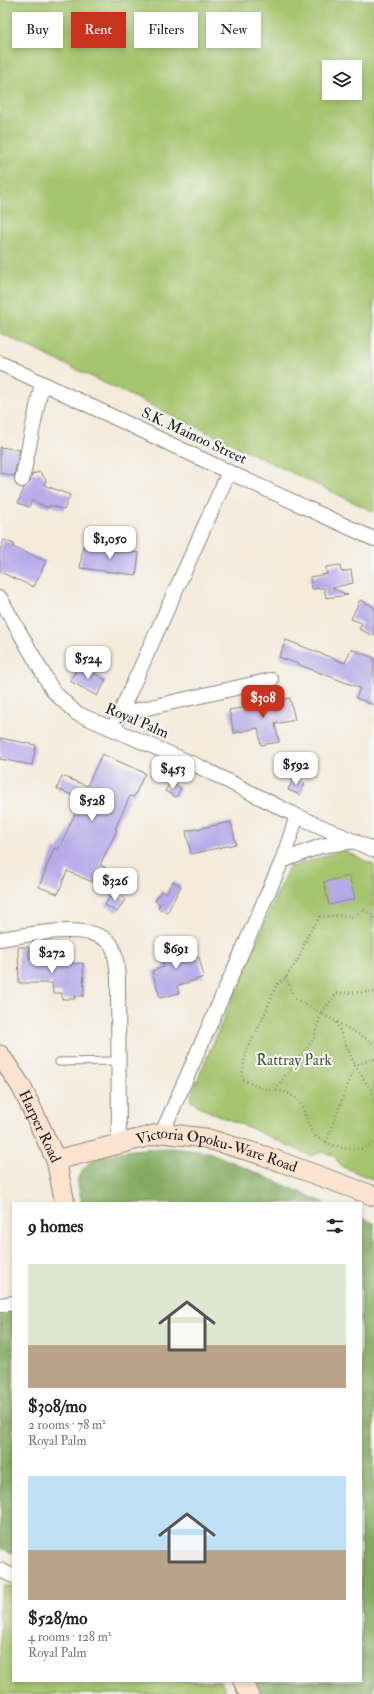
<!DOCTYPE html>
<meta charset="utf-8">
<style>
:root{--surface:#fff;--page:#f6f6f6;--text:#222;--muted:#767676;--accent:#c8321e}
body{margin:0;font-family:"IM FELL Double Pica",serif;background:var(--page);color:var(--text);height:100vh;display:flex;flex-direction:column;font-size:15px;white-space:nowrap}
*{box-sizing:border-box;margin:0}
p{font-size:13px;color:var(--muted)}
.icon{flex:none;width:22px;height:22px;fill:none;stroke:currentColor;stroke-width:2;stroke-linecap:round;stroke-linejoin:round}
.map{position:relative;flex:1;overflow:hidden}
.drawer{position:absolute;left:12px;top:1202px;width:350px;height:480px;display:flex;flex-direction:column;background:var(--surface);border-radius:0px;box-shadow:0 2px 6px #0003}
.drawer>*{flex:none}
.hud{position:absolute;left:12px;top:12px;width:350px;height:36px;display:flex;gap:8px}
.fabs{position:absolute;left:322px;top:60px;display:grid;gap:8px}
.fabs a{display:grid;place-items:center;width:40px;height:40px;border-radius:0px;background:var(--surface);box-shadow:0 2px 6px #0003;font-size:20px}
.price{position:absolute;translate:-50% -34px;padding:0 9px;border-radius:8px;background:#fff;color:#222;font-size:13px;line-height:26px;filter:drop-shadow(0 1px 2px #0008)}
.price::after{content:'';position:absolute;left:50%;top:24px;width:12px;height:9px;margin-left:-6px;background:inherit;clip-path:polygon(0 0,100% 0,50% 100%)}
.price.on{background:var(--accent);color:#fff}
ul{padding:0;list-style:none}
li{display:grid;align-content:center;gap:8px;height:212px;padding:0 16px}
li span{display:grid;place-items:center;height:124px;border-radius:0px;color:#555}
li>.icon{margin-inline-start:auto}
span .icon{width:72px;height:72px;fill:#fffc;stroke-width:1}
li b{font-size:17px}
h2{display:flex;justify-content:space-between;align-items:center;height:48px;padding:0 16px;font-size:17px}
.chip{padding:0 14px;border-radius:0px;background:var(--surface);box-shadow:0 2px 6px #0003;font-size:14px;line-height:36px}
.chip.on{background:var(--accent);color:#fff}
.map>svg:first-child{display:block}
.green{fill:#a4c46d;stroke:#607044;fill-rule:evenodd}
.forest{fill:#83aa60;stroke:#50633e}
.building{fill:#b6aae9}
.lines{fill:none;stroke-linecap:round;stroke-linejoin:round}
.lane-casing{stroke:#88847c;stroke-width:9}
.street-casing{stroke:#88847c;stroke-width:16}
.secondary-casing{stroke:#88847c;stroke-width:21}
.path{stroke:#88847c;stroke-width:2.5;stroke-dasharray:1 3;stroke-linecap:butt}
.lane{stroke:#fff;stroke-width:7}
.street{stroke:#fff;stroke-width:14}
.secondary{stroke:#fde4d0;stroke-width:19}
.labels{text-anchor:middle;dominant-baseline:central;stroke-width:4;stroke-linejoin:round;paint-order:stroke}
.street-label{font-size:15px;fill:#1c1c1c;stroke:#f6f6f2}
.park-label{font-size:15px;fill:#4c5738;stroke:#f6f6f2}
</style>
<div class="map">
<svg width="374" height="1694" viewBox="0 0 374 1694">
<rect width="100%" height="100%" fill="#f6f6f2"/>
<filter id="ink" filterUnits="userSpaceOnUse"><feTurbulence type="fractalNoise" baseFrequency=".025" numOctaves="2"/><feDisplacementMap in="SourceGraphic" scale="8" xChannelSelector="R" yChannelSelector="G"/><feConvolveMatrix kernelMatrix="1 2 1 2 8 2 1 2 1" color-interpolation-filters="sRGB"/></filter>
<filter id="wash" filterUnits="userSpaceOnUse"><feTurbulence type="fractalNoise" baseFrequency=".012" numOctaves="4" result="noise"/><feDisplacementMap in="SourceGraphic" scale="16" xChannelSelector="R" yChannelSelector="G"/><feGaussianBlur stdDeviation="0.9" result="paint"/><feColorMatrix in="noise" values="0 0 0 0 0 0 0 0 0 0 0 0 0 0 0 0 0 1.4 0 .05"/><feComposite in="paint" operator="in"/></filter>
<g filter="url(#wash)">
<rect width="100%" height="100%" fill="#f4ebdb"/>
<path class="green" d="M0,0H374V512L0,333ZM329,67H355V93H329Z
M343,850L374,865V1180L341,1166L333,1155L322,1152L311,1156L248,1127L205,1110L191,1101V1095L288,868Z
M5,1585L13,1588V1681H221L227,1694H0V1597Z"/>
<path class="forest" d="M171,1148L209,1152L325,1203H82L77,1180C79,1176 81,1171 85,1167C98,1150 151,1148 171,1148Z
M361,1218L374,1223V1694H262L256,1681H361Z
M13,1310V1553L0,1548V1312Z"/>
<g id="blocks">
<path class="building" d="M0,447L20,450L14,476L0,473Z
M40,472L46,480L44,485L70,495L64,510L50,505L49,508L32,501L29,507L18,503L24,488L30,482L32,474Z
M4,540L14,544L13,547L46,561L34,587L0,572V550Z
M83,546L139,553L136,575L80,568Z
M340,565L341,572L351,570L353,583L332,588L348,595L326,598L324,588L312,589L310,577L327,574L326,567Z
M360,600L374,607V636L359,629L362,623L351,619Z
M286,640L345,663L351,649L374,658V705L356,698L360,688L279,657Z
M79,665L106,680L97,696L70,681Z
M290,698L295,720L275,724L279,742L261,745L258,728L234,733L229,710L253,706V703L270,700V702Z
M0,738L36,745L32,765L0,759Z
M102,754L145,773L134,797L130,796L115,829L117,830L100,865L105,867L97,884L67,871L58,894L39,887L54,848L58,850L82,799L57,789L62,776L87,786Z
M154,764L164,766L160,779L150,776Z
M293,778L305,783L300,795L288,790Z
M171,782L181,788L176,797L165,791Z
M231,822L236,844L191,854L186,831Z
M349,876L355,899L329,905L324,882Z
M173,881L181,886L167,913L158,908L160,904L155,901L161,891L166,893Z
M113,892L125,899L117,912L105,905Z
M183,942L189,960L199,957L204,977L177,986L179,993L160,998L152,971L164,967L159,949Z
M18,947H29V959L61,958V964L83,963L84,996H75V999H62V993H53L52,983H19Z"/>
</g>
</g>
<g filter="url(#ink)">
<use href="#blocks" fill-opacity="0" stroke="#88847c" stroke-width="1"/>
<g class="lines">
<defs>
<path id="lane" d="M59,1062L118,1061"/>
<path id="street" d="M0,363L229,472L374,539
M22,480L42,383
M0,598L53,691L76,713L198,766L297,816L374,850
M120,714L271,680
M113,729L229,472
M282,861L321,846L355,841
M0,939C27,935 89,921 110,943C116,950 117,969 118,978L119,1145
M162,1133L282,861L297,816
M0,1305L13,1303
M0,1570L13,1576"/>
<g id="secondary">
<path id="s1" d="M0,1055L21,1086L56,1160L65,1203"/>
<path id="s2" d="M56,1160L162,1133L205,1138L262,1155L374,1196"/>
<path d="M243,1681L249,1694"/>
</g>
</defs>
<use href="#lane" class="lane-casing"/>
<use href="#street" class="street-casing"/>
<use href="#secondary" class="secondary-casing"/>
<path class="path" d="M374,918L363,909L354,917L342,915L320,917L308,934L299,958L286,977L276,986L261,1023L246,1050L242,1078C250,1084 260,1089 270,1090C279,1091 285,1091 293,1096C305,1103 305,1122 313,1133C320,1144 352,1152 364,1148C367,1147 371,1144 374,1142
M286,977L294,998L374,1043
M374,1059L355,1065L374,1095
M275,1089L314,1039L321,1013L337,993L374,992
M326,1142L355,1065L336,1022"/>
<use href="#lane" class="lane"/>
<use href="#street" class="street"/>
<use href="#secondary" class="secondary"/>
</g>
</g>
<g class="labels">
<g class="street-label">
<text transform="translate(194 436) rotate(25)">S.K. Mainoo Street</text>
<text transform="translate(137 721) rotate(23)">Royal Palm</text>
<text stroke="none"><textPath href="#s1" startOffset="82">Harper Road</textPath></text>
<text stroke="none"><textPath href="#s2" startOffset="166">Victoria Opoku-Ware Road</textPath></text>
</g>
<g class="park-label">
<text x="294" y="1060">Rattray Park</text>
</g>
</g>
</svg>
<div class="fabs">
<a><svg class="icon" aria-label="layers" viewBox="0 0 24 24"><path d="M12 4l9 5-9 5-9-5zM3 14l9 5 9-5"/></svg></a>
</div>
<b class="price" style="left:110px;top:560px">$1,050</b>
<b class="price" style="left:88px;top:680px">$524</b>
<b class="price on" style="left:263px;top:719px">$308</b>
<b class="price" style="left:296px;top:786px">$592</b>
<b class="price" style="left:173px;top:790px">$453</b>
<b class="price" style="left:92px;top:822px">$528</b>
<b class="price" style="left:115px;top:902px">$326</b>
<b class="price" style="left:176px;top:970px">$691</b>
<b class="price" style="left:52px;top:974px">$272</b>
<div class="hud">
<a class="chip">Buy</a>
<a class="chip on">Rent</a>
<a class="chip">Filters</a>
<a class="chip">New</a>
</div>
<section class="drawer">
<h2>9 homes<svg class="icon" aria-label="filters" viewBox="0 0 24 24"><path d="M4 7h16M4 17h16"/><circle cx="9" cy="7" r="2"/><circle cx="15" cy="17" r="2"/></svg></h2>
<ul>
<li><span style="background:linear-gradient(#dfe7d0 65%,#b9a48a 0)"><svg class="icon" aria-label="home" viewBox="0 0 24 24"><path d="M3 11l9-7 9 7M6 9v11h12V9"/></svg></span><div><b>$308/mo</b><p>2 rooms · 78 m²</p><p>Royal Palm</p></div></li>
<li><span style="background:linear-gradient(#bfe0f5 60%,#b9a48a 0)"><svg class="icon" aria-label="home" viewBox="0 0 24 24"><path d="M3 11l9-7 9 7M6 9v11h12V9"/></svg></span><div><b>$528/mo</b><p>4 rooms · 128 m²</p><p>Royal Palm</p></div></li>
</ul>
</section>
</div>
